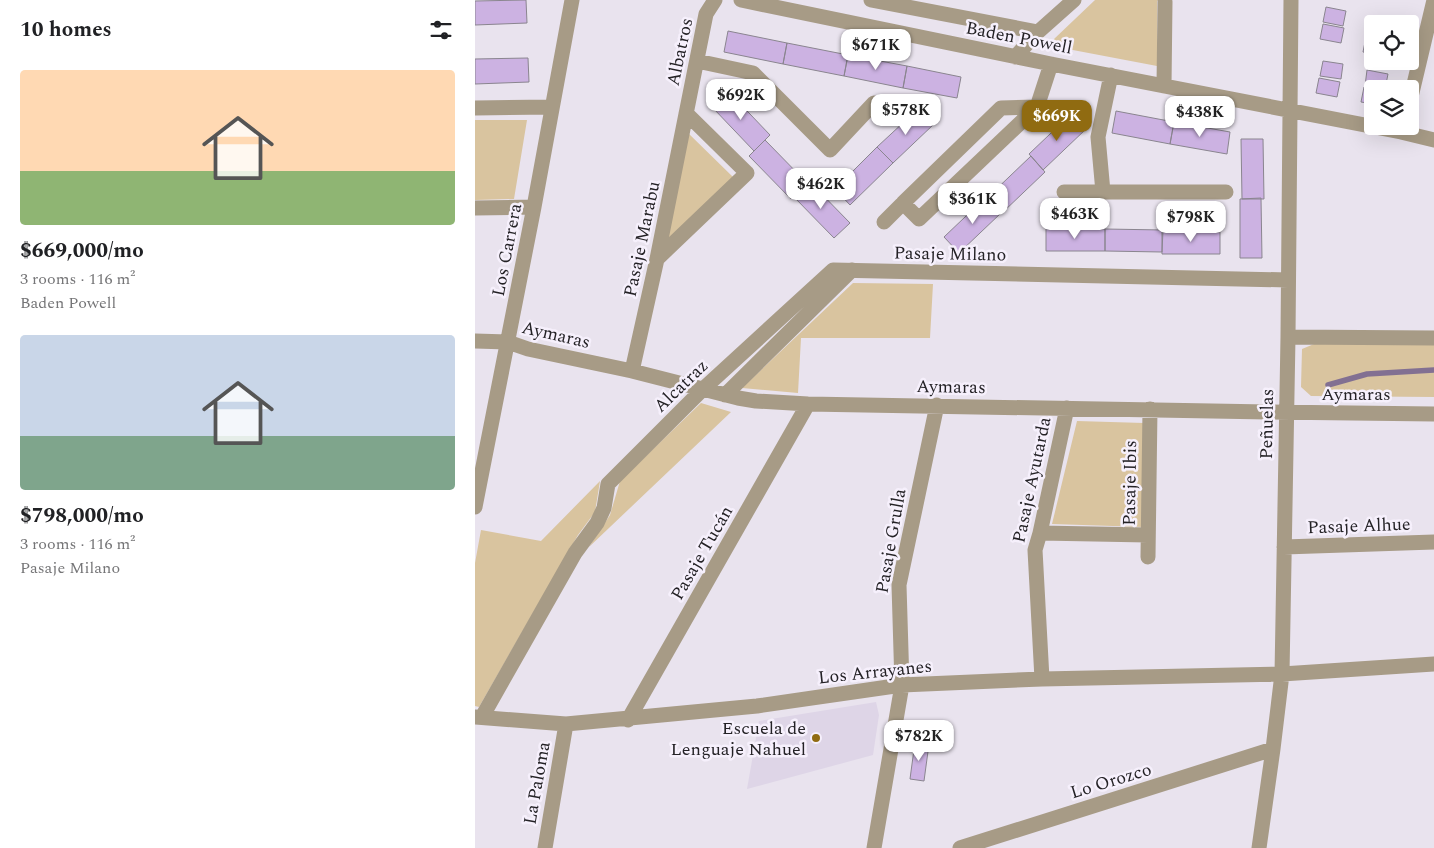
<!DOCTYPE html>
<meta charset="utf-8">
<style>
:root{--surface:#fff;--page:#f2f2f2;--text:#202124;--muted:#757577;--accent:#906b11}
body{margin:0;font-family:Spectral,serif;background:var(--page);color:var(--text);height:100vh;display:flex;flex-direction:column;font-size:19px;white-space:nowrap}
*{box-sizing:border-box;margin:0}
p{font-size:16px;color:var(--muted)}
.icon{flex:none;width:28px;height:28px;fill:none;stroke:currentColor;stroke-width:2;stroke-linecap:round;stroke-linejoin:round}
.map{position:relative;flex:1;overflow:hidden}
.panel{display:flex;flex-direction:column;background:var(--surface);width:475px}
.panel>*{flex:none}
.controls{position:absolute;left:889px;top:15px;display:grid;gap:10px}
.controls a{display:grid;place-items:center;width:55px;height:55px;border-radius:5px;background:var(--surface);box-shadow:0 5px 20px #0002;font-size:25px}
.price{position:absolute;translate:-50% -42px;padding:0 11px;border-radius:10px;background:#fff;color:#222;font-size:16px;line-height:32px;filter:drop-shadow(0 1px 2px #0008)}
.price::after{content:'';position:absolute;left:50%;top:30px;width:15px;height:11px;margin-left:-8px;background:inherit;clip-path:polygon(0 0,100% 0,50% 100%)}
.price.active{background:var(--accent);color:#fff}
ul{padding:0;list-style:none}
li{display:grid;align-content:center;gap:10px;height:265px;padding:0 20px}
li span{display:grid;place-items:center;height:155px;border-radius:5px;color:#555}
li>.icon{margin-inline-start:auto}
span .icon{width:90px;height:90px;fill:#fffc;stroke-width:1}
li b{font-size:21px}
h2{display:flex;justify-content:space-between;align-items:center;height:60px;padding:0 20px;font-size:21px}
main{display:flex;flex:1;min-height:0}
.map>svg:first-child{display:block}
.built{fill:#ded5e7}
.green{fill:#d9c49f}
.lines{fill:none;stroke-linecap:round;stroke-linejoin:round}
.stream{stroke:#827092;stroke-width:5.5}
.building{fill:#ccb2e2;stroke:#8a858f}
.minor{stroke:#a79b86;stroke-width:15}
.poi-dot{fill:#906b11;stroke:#f6f0fc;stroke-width:2}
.labels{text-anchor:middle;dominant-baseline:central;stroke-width:5;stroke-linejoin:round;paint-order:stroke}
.street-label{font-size:18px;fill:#242226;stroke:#f6f0fc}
.poi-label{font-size:18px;fill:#242226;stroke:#f6f0fc;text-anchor:end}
</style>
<main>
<section class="panel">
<h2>10 homes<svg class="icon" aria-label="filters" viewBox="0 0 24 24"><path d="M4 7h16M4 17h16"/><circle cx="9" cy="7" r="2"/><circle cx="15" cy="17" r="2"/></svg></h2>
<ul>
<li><span style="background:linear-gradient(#ffd9b3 65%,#8fb573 0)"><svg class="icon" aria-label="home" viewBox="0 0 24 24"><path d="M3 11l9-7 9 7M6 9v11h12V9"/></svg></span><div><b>$669,000/mo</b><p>3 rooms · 116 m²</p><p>Baden Powell</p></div></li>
<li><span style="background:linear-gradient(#c9d6e8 65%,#7fa58c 0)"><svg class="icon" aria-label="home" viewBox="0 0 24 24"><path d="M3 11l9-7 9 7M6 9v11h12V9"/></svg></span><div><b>$798,000/mo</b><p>3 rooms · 116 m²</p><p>Pasaje Milano</p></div></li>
</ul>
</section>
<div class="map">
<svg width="959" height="848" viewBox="0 0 959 848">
<rect width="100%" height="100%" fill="#e9e3ee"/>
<path class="built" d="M401,702L404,715L398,755L272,789L284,721Z"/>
<path class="green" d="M620,0H684L682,1V66L582,47L579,39Z
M0,120H52L39,199L0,200Z
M211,131L258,177L191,243Z
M378,283L458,284L455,338H326L323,393L267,388Z
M839,344H959V397L836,396L826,387L827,349Z
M226,403L256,412L114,547L135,515L145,481Z
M602,421L669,423L668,527L577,524Z
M125,481L120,512L103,535L4,707L0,706V563L6,530L66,541Z"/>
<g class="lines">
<path class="stream" d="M853,385L892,374L959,370"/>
</g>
<path class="building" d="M51,0L52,23L0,25V1Z
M851,7L871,11L868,26L848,22Z
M893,19L914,22L913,24H898V35L891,33Z
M848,24L869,28L866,43L845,39Z
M253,31L312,43L308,64L249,52Z
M891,37L898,38V54L888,52Z
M312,43L373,55L369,76L308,64Z
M373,55L432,66L428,88L369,76Z
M53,58L54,82L0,84V59Z
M848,61L868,64L866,79L845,76Z
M432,66L486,77L482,98L428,88Z
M892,70L913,74L910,89L890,86Z
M844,78L865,82L862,97L841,93Z
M889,87L898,89V104L886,102Z
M254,92L295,135L279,151L238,108Z
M444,108L459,124L418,163L402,147Z
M641,111L699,122L695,144L637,133Z
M596,114L611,129L568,170L554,154Z
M699,122L755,132L752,154L695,144Z
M766,139H788L789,199H767Z
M290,140L332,183L316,199L274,156Z
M402,147L418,163L375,205L360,189Z
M556,156L570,172L527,213L512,198Z
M334,181L375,223L359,238L318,196Z
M511,197L526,213L484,253L469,237Z
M786,198L787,258H765V199Z
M571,229H630V251H571Z
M630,229L688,230L687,252L630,251Z
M687,232H745V254H687Z
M440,742L454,744L449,781L435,779Z"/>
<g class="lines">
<path class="minor" d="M266,0L576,64L926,132L959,140
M396,0L563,32
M540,57L563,32L599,0
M222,61L278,73L355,150L399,103
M689,86L690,2
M935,101L959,0
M562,107L526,108L428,203L444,219L562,107L576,64
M0,108L77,107
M589,192H751
M628,192L623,137L636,75
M0,208L59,207
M409,222L428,203
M182,259L272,173L211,113
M813,337L959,338
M0,341L33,342L53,349L157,371L263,398L281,401L333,404L793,412L959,414
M157,371L182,259L231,14L240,0
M250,395L377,270
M0,507L59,207L97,0
M565,533L673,535
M809,547L959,542
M673,557L675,409
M567,679L560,550L565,533L592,408
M0,717L91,724L282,706L427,685L567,679L807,674L959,664
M7,717L100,553L122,523L129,508L133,484L227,390L358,270L813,280
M153,720L333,404
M70,848L91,724
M399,848L427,685L424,585L462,405
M485,848L798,749
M784,848L798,749L807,674L813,337L816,0"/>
</g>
<circle class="poi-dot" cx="341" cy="738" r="5"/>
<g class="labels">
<g class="street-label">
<text transform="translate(544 38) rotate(11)">Baden Powell</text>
<text transform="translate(205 52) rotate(-78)">Albatros</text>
<text transform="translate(167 239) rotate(-78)">Pasaje Marabu</text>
<text transform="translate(32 250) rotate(-79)">Los Carrera</text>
<text transform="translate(475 254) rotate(1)">Pasaje Milano</text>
<text transform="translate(81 335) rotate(13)">Aymaras</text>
<text transform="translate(206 386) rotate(-44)">Alcatraz</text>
<text transform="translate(476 387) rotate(1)">Aymaras</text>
<text x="881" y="394">Aymaras</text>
<text transform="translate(792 424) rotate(-89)">Peñuelas</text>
<text transform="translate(557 480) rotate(-78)">Pasaje Ayutarda</text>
<text transform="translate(655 483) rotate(-89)">Pasaje Ibis</text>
<text transform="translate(884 526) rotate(-2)">Pasaje Alhue</text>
<text transform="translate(416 541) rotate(-80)">Pasaje Grulla</text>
<text transform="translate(227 553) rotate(-60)">Pasaje Tucán</text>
<text transform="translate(400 672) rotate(-6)">Los Arrayanes</text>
<text transform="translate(636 781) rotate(-17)">Lo Orozco</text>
<text transform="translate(62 783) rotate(-80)">La Paloma</text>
</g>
<g class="poi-label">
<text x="331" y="728">Escuela de<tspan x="331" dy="21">Lenguaje Nahuel</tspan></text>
</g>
</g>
</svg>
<div class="controls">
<a><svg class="icon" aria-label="locate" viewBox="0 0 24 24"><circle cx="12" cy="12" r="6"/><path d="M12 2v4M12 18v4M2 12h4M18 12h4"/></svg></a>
<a><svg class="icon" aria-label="layers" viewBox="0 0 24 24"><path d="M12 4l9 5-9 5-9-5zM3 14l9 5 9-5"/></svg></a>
</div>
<b class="price" style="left:401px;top:71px">$671K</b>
<b class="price" style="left:266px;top:121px">$692K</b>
<b class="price" style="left:431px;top:136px">$578K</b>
<b class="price" style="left:725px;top:138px">$438K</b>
<b class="price active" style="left:582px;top:142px">$669K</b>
<b class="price" style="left:346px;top:210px">$462K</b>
<b class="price" style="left:498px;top:225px">$361K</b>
<b class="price" style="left:600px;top:240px">$463K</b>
<b class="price" style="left:716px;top:243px">$798K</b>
<b class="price" style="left:444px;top:762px">$782K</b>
</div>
</main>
